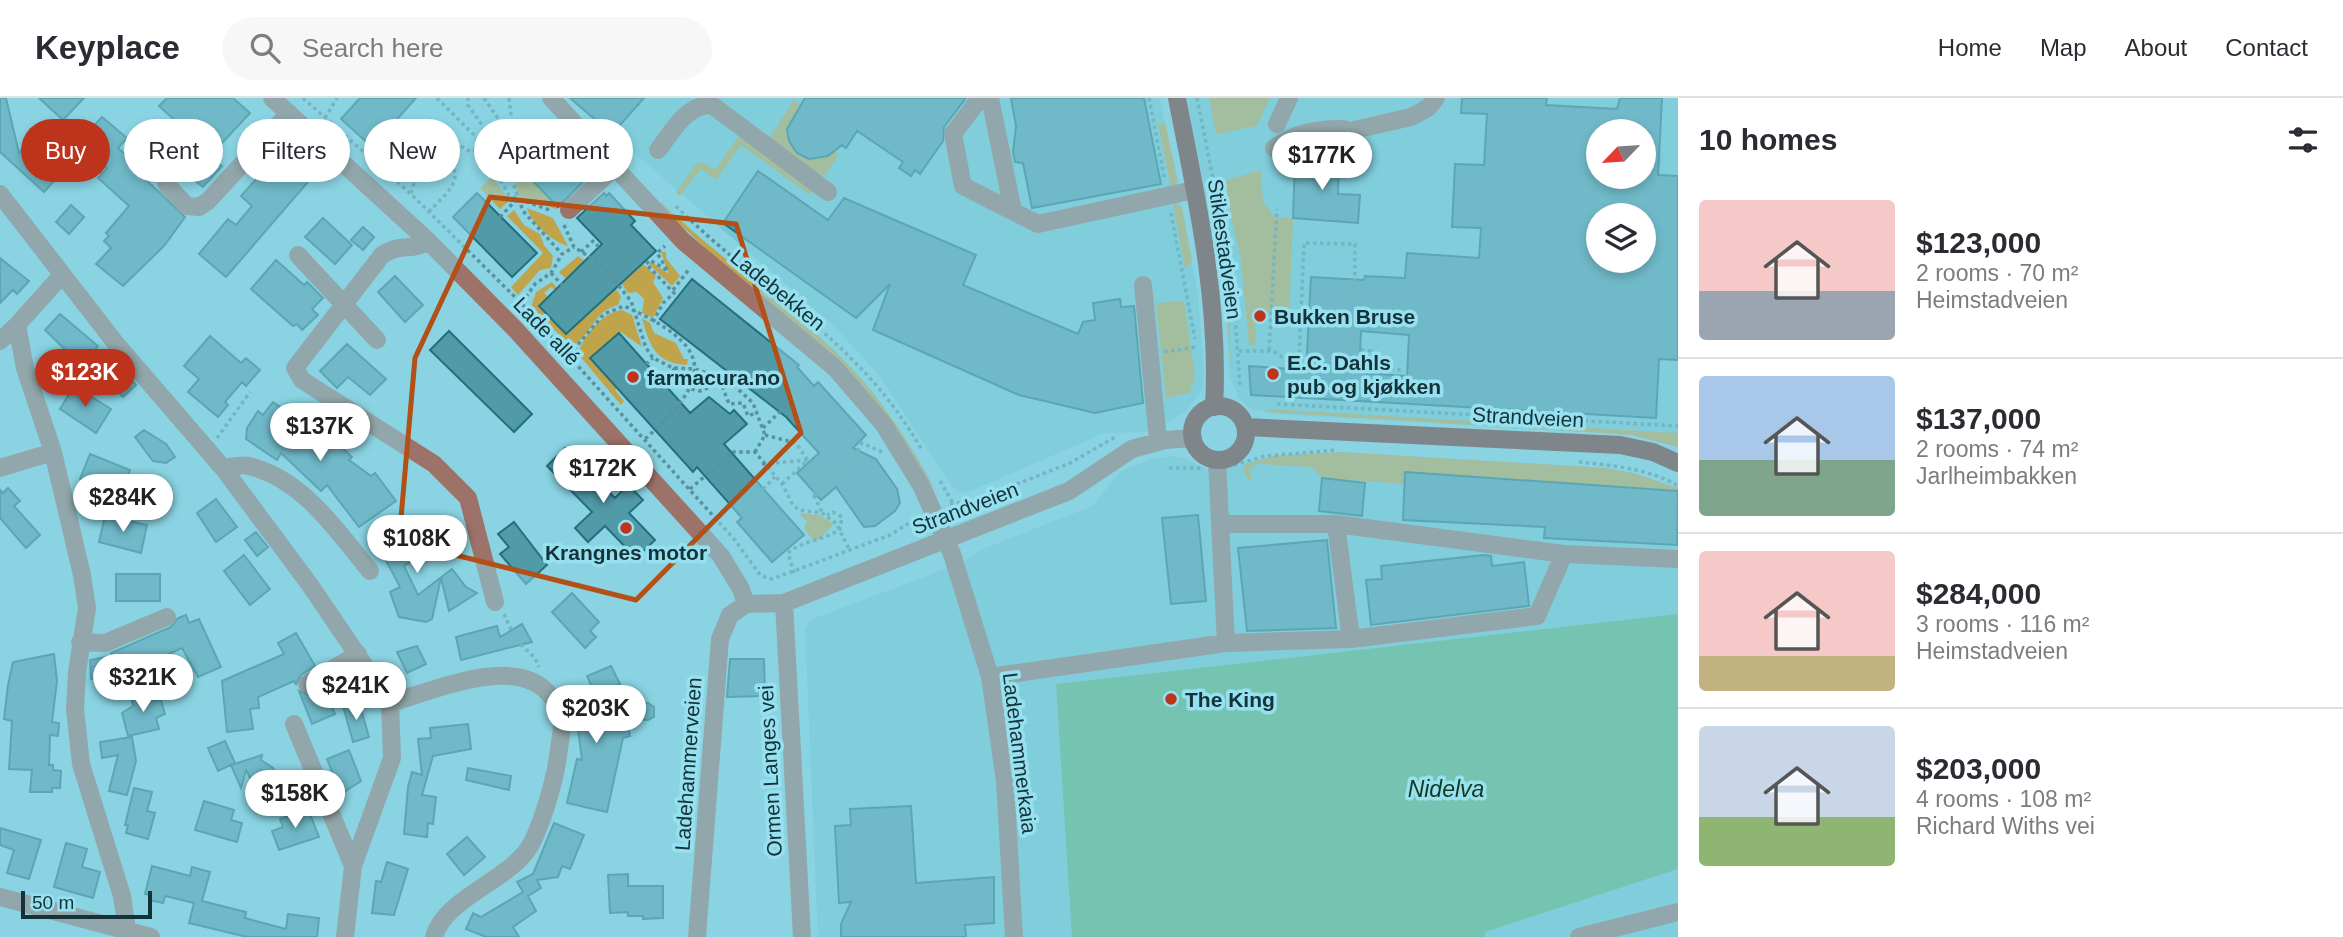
<!DOCTYPE html>
<meta charset="utf-8">
<style>
:root{--surface:#fff;--page:#f7f7f7;--text:#2b2b33;--muted:#7c7c81;--line:#e1e1e2;--accent:#be331c}
body{margin:0;font-family:Arial,sans-serif;background:var(--page);color:var(--text);height:100vh;display:flex;flex-direction:column;font-size:26px;white-space:nowrap}
*{box-sizing:border-box;margin:0}
p{font-size:23px;color:var(--muted)}
.icon{flex:none;width:38px;height:38px;fill:none;stroke:currentColor;stroke-width:2;stroke-linecap:round;stroke-linejoin:round}
.map{position:relative;flex:1;overflow:hidden}
.drawer{display:flex;flex-direction:column;background:var(--surface);width:665px}
.drawer>*{flex:none}
.guide{position:absolute;left:21px;top:21px;width:665px;height:63px;display:flex;gap:14px}
.needle{width:46px;rotate:245deg}
.controls{position:absolute;left:1586px;top:21px;display:grid;gap:14px}
.controls a{display:grid;place-items:center;width:70px;height:70px;border-radius:50%;background:var(--surface);box-shadow:0 4px 10px #0003;font-size:35px}
.scale{position:absolute;left:21px;bottom:18px;width:131px;box-sizing:border-box;padding-left:7px;border:4px solid #143339;border-top:0;font-size:19px;line-height:24px;white-space:nowrap;color:#143339;-webkit-text-stroke:5px #97e0ef;paint-order:stroke}
.price{position:absolute;translate:-50% -60px;padding:0 16px;border-radius:24px;background:#fff;color:#222;font-size:23px;line-height:46px;filter:drop-shadow(0 2px 4px #0008)}
.price::after{content:'';position:absolute;left:50%;top:42px;width:21px;height:16px;margin-left:-10px;background:inherit;clip-path:polygon(0 0,100% 0,50% 100%)}
.price.on{background:var(--accent);color:#fff}
ul{padding:0;list-style:none}
li{display:flex;align-items:center;gap:21px;height:175px;padding:0 21px}
li+li{border-top:2px solid var(--line)}
li span{display:grid;place-items:center;flex:none;width:196px;height:140px;border-radius:7px;color:#555}
li>.icon{margin-inline-start:auto}
span .icon{width:84px;height:84px;fill:#fffc;stroke-width:1}
li b{font-size:30px}
h2{display:flex;justify-content:space-between;align-items:center;height:84px;padding:0 21px;font-size:30px}
.chip{padding:0 24px;border-radius:32px;background:var(--surface);box-shadow:0 4px 10px #0003;font-size:24px;line-height:63px}
.chip.on{background:var(--accent);color:#fff}
header{display:flex;align-items:center;gap:42px;box-sizing:border-box;height:98px;padding:0 35px;background:var(--surface);border-bottom:2px solid var(--line)}
header strong{font-size:33px}
nav{display:flex;gap:38px;margin-inline-start:auto;font-size:24px}
.search{width:490px;height:63px;background:var(--page);display:flex;align-items:center;gap:18px;box-sizing:border-box;padding:0 24px;border-radius:38px;color:var(--muted);font-size:26px}
main{display:flex;flex:1;min-height:0}
.map>svg:first-child{display:block}
.built{fill:#73c6d6;fill-rule:evenodd}
.green{fill:#c0a44c}
.water{fill:#5ab175}
.building{fill:#519aa8;stroke:#23707e;stroke-width:2;fill-rule:evenodd}
.lines{fill:none;stroke-linecap:round;stroke-linejoin:round}
.path{stroke:#59919c;stroke-width:3.5;stroke-dasharray:3.5 3.5;stroke-linecap:butt}
.minor{stroke:#9c7269;stroke-width:18}
.major{stroke:#71291d;stroke-width:18}
.marked{fill:none;stroke:#b35017;stroke-width:5;stroke-linejoin:round}
.poi-dot{fill:#be331c;stroke:#97e0ef;stroke-width:2.5}
.labels{text-anchor:middle;dominant-baseline:central;stroke-width:7;stroke-linejoin:round;paint-order:stroke}
.street-label{font-size:21px;fill:#143339;stroke:#97e0ef}
.poi-label{font-size:21px;font-weight:bold;fill:#143339;stroke:#97e0ef;text-anchor:start}
.water-label{font-size:23px;font-style:italic;fill:#13381f;stroke:#97e0ef}
</style>
<header>
<strong>Keyplace</strong>
<div class="search"><svg class="icon" aria-label="search" viewBox="0 0 24 24"><circle cx="10" cy="10" r="6"/><path d="M15 15l6 6"/></svg>Search here</div>
<nav><a>Home</a><a>Map</a><a>About</a><a>Contact</a></nav>
</header>
<main>
<div class="map">
<svg width="1678" height="839" viewBox="0 0 1678 839">
<rect width="100%" height="100%" fill="#8ad3e2"/>
<path class="built" d="M571,0H1160L1198,197L1204,274L1202,292L1186,313L1150,334L1104,335L969,394L959,393L951,387L879,277L835,229Z
M1187,0H1678V349L1632,337L1603,335L1277,316L1250,310L1239,301L1230,279L1225,194ZM1598,33H1643V79H1598ZM1598,117H1643V163H1598Z
M1340,354L1606,370L1633,375L1678,390V516L1056,586L1072,839H818L805,532L810,522L961,465L978,453L1092,408L1121,373L1149,362L1172,358L1186,360L1201,369L1215,373L1274,358Z
M1678,771V839H1486L1484,834Z"/>
<path class="green" d="M1209,0H1270L1257,28L1216,36Z
M794,2C816,15 819,42 839,57L824,78L798,65L768,42Z
M1165,24L1178,84L1171,91L1158,26Z
M739,38L814,92L810,97L741,47L716,82L701,71L680,98L676,94L696,66L703,64L715,72Z
M519,69L558,109L556,111L517,98L514,74Z
M1261,72L1263,104L1274,119L1293,120L1289,216L1256,215L1255,247H1249L1241,163L1224,83Z
M492,79L510,102L500,111L480,90Z
M1207,91L1228,202L1232,280L1225,194Z
M661,104C717,159 783,202 839,257C883,300 912,349 941,401L891,323L837,260L727,170L658,106Z
M1173,105L1182,109L1192,163L1185,171Z
M527,110L553,120L568,148C554,145 530,124 527,110Z
M514,112L524,127L540,136L544,147L553,158L551,170L540,172L518,197L511,189L543,155L507,118Z
M601,154L627,181L643,166L656,178L653,184L663,200L653,220L642,215L644,201L637,194L628,195Z
M661,154H666V160L680,178L672,188L649,166L651,164L669,176Z
M578,158L610,181L621,199L618,207C590,215 594,237 571,248L531,209L536,194L552,184L557,190L555,192L551,189L544,195L548,199L539,208L566,236L612,192L585,163L566,181L559,174Z
M1184,203L1195,277L1190,295L1166,300L1156,205Z
M622,212L632,217L642,249L621,234L591,260L617,290L615,292L624,303L621,307L578,256C582,239 603,214 622,212Z
M642,220L650,225L654,235L676,245L684,261H688L687,267C656,266 649,247 642,220Z
M1267,311L1678,335V349L1632,337L1603,335L1264,314Z
M1340,354L1606,370L1633,375L1678,390V392L1406,375L1405,386L1322,380L1312,369L1258,366L1249,371L1252,380L1249,382L1243,373L1246,366L1274,358Z
M798,415L820,417L834,426L820,441L813,442L804,431L807,423Z"/>
<path class="water" d="M1678,516V771L1485,834L1486,839H1072L1056,586Z"/>
<path class="building" d="M0,0H6L19,55L28,44L61,75L44,94L0,54Z
M39,0H84L63,22Z
M167,0H233L250,15L210,58L222,68L203,89L176,68L178,66L170,59L191,37L159,8Z
M360,0H416L372,49L341,21Z
M570,0H644L612,36Z
M805,0H966L944,29L943,43L920,76L915,72L911,78L899,70L903,64L857,33L846,50L842,47L828,58L809,61L797,55L789,43L787,31Z
M1011,0H1144L1161,86L1032,110L1023,65L1015,64L1013,54L1016,28Z
M1462,0H1547L1546,7L1617,11L1620,0H1662L1658,77L1678,78V262L1659,261L1656,320L1251,297L1249,268L1306,272L1311,179L1364,182L1365,178L1405,180L1407,155L1479,160L1481,130L1452,129L1455,66L1484,67L1487,16L1461,15ZM1598,33H1643V79H1598ZM1598,117H1643V163H1598ZM1361,233L1409,237L1407,278L1359,275Z
M102,19L127,40L118,50L141,71L138,74L185,119L164,148L123,188L96,166L111,150L104,143L109,138L106,135L129,108L98,80L107,70L84,49L92,40L87,35Z
M549,39L588,79L558,109L512,61L534,40L541,48Z
M282,52L314,77L226,179L199,156L228,121L236,127L252,108L241,98Z
M1323,54V59L1339,60L1338,96L1360,97L1358,125L1293,120L1295,63Z
M758,73L828,122L844,100L976,157L963,187L1078,236L1083,224L1095,222L1093,205L1120,201L1121,209L1134,208L1143,305L1095,315L1019,297L873,232L890,186L856,220L723,125Z
M477,95L537,155L512,179L453,119Z
M604,95L606,98L609,95L635,123L631,127L656,153L566,236L539,208L602,146L577,120Z
M71,107L84,119L69,136L56,124Z
M323,120L352,147L335,166L305,139Z
M363,129L374,139L363,152L351,142Z
M0,160L29,183L17,196L13,192L0,205Z
M276,162L304,187L307,184L323,200L312,211L318,217L302,232L297,226L293,228L251,191Z
M395,178L423,207L405,224L378,194Z
M692,181L799,267L797,269L814,288L818,284L866,337L853,350L876,361L897,391L900,405L895,413L875,428L864,429L836,389L821,402L797,375L819,355L786,319L660,221Z
M60,216L98,248L81,267L45,232Z
M449,233L532,316L514,334L430,252Z
M619,235L690,315L709,299L730,316L734,312L747,326L724,346L804,437L772,464L737,424L742,420L697,369L693,374L590,260Z
M210,238L241,265L246,260L260,272L246,288L242,284L225,304L228,307L218,319L188,294L199,281L184,268Z
M347,246L386,281L370,297L348,279L337,290L320,273Z
M122,271L136,287L123,299L109,284Z
M74,288L111,311L96,335L60,311Z
M273,304L301,324L299,327L319,342L327,336L352,359L349,362L371,378L375,375L396,403L359,429L327,387L321,393L281,355L277,362L246,341L247,330L258,313L263,317Z
M144,332L166,346L175,359L166,365L153,363L135,339Z
M565,350L615,400L628,387L643,402L629,415L655,442L636,460L605,428L588,444L575,430L592,414L547,368Z
M90,356L130,372L121,397L80,381Z
M1405,374L1678,393L1677,447L1544,440L1545,429L1403,422Z
M1322,380L1365,385L1362,418L1319,413Z
M8,390L20,403L14,408L40,437L26,450L0,420V392L3,395Z
M216,401L237,429L216,444L197,415Z
M1198,417L1206,503L1171,506L1162,420Z
M105,418L147,427L141,455L99,444Z
M415,421L432,451L404,468L418,497L452,471L466,489L477,495L449,513L441,480L432,521L426,524L399,519L390,494L400,489L375,442Z
M514,424L547,467L526,486L500,456L509,449L498,436Z
M256,434L268,449L257,458L245,442Z
M1327,442L1336,530L1247,533L1238,450Z
M244,457L270,491L250,507L224,473Z
M1484,457L1491,458L1492,468L1524,464L1529,508L1371,527L1366,482L1382,481L1381,468Z
M116,476H160V503H116Z
M572,495L599,524L590,533L596,539L585,550L552,514Z
M186,517L189,525L199,521L221,569L198,579L182,550L109,583L108,579L91,581L90,562L112,558L111,555L171,529L178,520Z
M522,526L532,544L461,562L456,539L497,528L500,539Z
M296,535L315,568L301,577L296,586L294,583L258,599L259,610L250,611L253,631L227,634L222,583L284,556L278,545Z
M417,548L426,566L407,575L397,554Z
M54,556L57,583L52,624L59,625L58,638L50,637L49,667H53V672L61,673L60,690H52V694H30L32,672L9,671L12,623L4,621L8,587L13,564Z
M730,561H764L765,598L727,599Z
M611,568L620,586L598,597V622L625,616L630,638L623,640L607,714L567,705L577,661L582,662L576,616L573,617L566,601L592,589L587,578Z
M324,589L335,616L312,626L299,593L308,597Z
M149,592L152,603L161,602L165,616L156,620L159,631L128,638L122,615L133,608L131,598Z
M359,604L369,639L353,644L343,608Z
M629,604L648,605L654,609V619L648,622L629,621Z
M468,626L471,651L433,658L422,697L436,699L433,726L428,725L427,739L404,736L408,689L412,674L422,677L418,641L431,640L430,630Z
M132,639L136,663L127,697L109,693L118,657L102,660L100,644Z
M225,643L235,665L218,673L208,650Z
M349,652L361,683L341,696L327,661Z
M262,657L261,662L273,670L279,683L257,693L246,672L241,690L231,667Z
M468,670L511,678L509,692L466,682Z
M305,688L310,701L294,707L289,694Z
M134,690L152,694L147,713L155,715L148,741L126,735L128,727H125Z
M204,703L234,712L231,722L242,725L237,744L195,732Z
M911,708L916,785L994,779V825L965,827L966,839H841V826L851,804L839,805L835,728L851,727L850,711Z
M308,711L319,739L279,752L272,733L283,729L280,721Z
M554,725L584,737L570,771L562,768L558,779L537,782L541,790L528,798L536,813L513,829L519,839H486L466,831L473,815L481,819L523,794L517,784L533,776Z
M0,730L41,742L29,781L7,775L14,752L0,747Z
M467,739L485,759L464,777L447,756Z
M66,745L87,751L82,769L100,774L93,800L54,789Z
M387,764L408,771L394,817L372,815L376,783L381,784Z
M152,768L190,778L192,769L210,774L202,803L246,814L245,820L286,831L288,816L319,820L317,839H247L189,825L194,805L165,798L163,805L149,802L150,797L145,796Z
M628,776V788H663V820L643,821V818H628V814L610,815L608,777Z"/>
<g class="lines">
<path class="path" d="M303,0L411,96L522,206L734,441L761,478L772,481L890,437L919,419
M437,0L475,38L509,97L552,113
M484,0L506,32L512,26L509,0
M1149,0L1165,83
M1197,0L1232,177L1240,287
M325,20L337,0
M400,60L424,45
M374,65L389,59L400,60L414,85L411,96
M509,74L523,113L562,156
M676,108C764,196 857,239 922,352
M429,114C439,102 460,87 454,72L434,63L424,51L426,39L438,35L471,54L482,49L487,42L482,27L468,7V0
M1171,115L1195,241
M500,119L517,101
M564,127L574,149L602,167L631,203L646,250L653,260L673,270L695,271L728,282L753,305L765,337L755,354
M581,154L593,143L600,150
M551,175L564,189
M673,192L690,170
M522,205L535,186L551,175L562,156L574,149
M653,224L663,205L674,195L646,166L650,162L668,173L657,155L665,148
M1269,252L1277,111
M1239,253H1273L1282,259L1304,263L1402,272
M1164,254L1197,249
M569,257L604,216L624,208C711,247 717,277 645,341
M1299,262L1304,145L1355,146L1354,251L1371,253L1370,269
M646,266L653,260
M673,270L691,291L700,293L721,285L729,306L743,305L748,318L758,314
M1277,306L1678,328
M675,308L685,319
M763,330L787,307
M765,337L796,345L816,374L814,398L822,414
M217,340L250,294
M1579,364C1610,367 1651,371 1678,388
M762,366L808,362
M1234,367L1265,358L1337,352
M1169,370H1202
M816,374L838,376
M940,383L953,405
M782,386L808,362
M690,391L733,354H755L782,386L793,407L799,412L822,415L836,425L850,453
M763,391L775,379
M814,398L851,365L862,345L882,354
M950,406L977,402L1070,365L1117,338
M794,475L788,455C802,442 824,443 840,431L842,419L833,414L827,417
M504,516L516,542L535,560L539,569"/>
<path class="minor" d="M272,0L428,143L515,231L721,458L741,491L746,506
M551,0L683,143L835,270L884,327L921,387L952,456L990,579L1005,683L1014,839
M980,0L953,36L963,88L1038,126L1194,92
M990,0L1013,113
M1277,26L1289,0
M1274,50L1292,52L1354,32L1411,19L1428,10L1436,0
M1274,50C1296,35 1317,30 1344,31
M658,52C673,33 686,6 712,7L828,94
M160,68L167,87L187,108L199,109L208,103L289,15
M0,96L117,247L223,370L310,487L390,605L392,660L353,768L345,839
M569,112L614,70
M428,143C412,154 401,144 382,157L295,270L302,282L434,366L468,400L495,504
M298,157L377,242
M62,177L17,227L25,270L53,354L82,477L87,510L77,574L75,611L81,666L122,798L127,832
M1143,187L1158,343
M0,243L17,227
M0,370L53,354
M223,370C231,369 242,366 249,368C303,381 337,433 370,473
M1221,426H1336L1564,456L1678,461
M1336,426L1351,541
M784,505L802,839
M746,506L784,505L1069,393L1132,351L1165,342L1193,340
M80,544L105,545L167,519
M1226,545L1351,541L1537,518L1564,456
M990,579L1226,545L1217,362
M307,586L358,556
M390,605C434,593 516,555 550,597C555,603 561,614 562,621C563,633 559,647 558,658C555,682 540,735 526,754C500,786 444,802 434,839
M294,626L353,768
M0,799L151,839
M697,839L720,541L730,517L746,506
M1579,839L1678,814"/>
<path class="major" d="M1177,0C1197,102 1220,204 1214,309
M1192 335a27 27 0 1 1 54 0a27 27 0 1 1-54 0Z
M1246,329L1620,347L1653,354L1678,365"/>
</g>
<path d="M0 0H1678V839H0ZM490,99L736,126L801,335L636,502L399,443L415,260Z" fill="#8ad3e2" fill-opacity=".55" fill-rule="evenodd"/>
<path class="marked" d="M490,99L736,126L801,335L636,502L399,443L415,260Z"/>
<g class="poi-dot">
<circle cx="1260" cy="218" r="7"/>
<circle cx="1273" cy="276" r="7"/>
<circle cx="633" cy="279" r="7"/>
<circle cx="626" cy="430" r="7"/>
<circle cx="1171" cy="601" r="7"/>
</g>
<g class="labels">
<g class="street-label">
<text transform="translate(1225 151) rotate(82)">Stiklestadveien</text>
<text transform="translate(778 192) rotate(39)">Ladebekken</text>
<text transform="translate(547 233) rotate(46)">Lade allé</text>
<text transform="translate(1528 319) rotate(3)">Strandveien</text>
<text transform="translate(965 410) rotate(-21)">Strandveien</text>
<text transform="translate(1020 655) rotate(83)">Ladehammerkaia</text>
<text transform="translate(688 666) rotate(-86)">Ladehammerveien</text>
<text transform="translate(770 673) rotate(-93)">Ormen Langes vei</text>
</g>
<g class="poi-label">
<text x="1274" y="218">Bukken Bruse</text>
<text x="1287" y="264">E.C. Dahls<tspan x="1287" dy="24">pub og kjøkken</tspan></text>
<text x="647" y="279">farmacura.no</text>
<text x="626" y="454" text-anchor="middle">Krangnes motor</text>
<text x="1185" y="601">The King</text>
</g>
<g class="water-label">
<text x="1446" y="691">Nidelva</text>
</g>
</g>
</svg>
<div class="controls">
<a><svg class="needle" viewBox="-14 -14 28 28"><path d="M0-13l5 13h-10z" fill="#e53935"/><path d="M0 13l5-13h-10z" fill="#7c7c81"/></svg></a>
<a><svg class="icon" aria-label="layers" viewBox="0 0 24 24"><path d="M12 4l9 5-9 5-9-5zM3 14l9 5 9-5"/></svg></a>
</div>
<div class="scale">50 m</div>
<b class="price" style="left:1322px;top:94px">$177K</b>
<b class="price on" style="left:85px;top:311px">$123K</b>
<b class="price" style="left:320px;top:365px">$137K</b>
<b class="price" style="left:603px;top:407px">$172K</b>
<b class="price" style="left:123px;top:436px">$284K</b>
<b class="price" style="left:417px;top:477px">$108K</b>
<b class="price" style="left:143px;top:616px">$321K</b>
<b class="price" style="left:356px;top:624px">$241K</b>
<b class="price" style="left:596px;top:647px">$203K</b>
<b class="price" style="left:295px;top:732px">$158K</b>
<div class="guide">
<a class="chip on">Buy</a>
<a class="chip">Rent</a>
<a class="chip">Filters</a>
<a class="chip">New</a>
<a class="chip">Apartment</a>
</div>
</div>
<section class="drawer">
<h2>10 homes<svg class="icon" aria-label="filters" viewBox="0 0 24 24"><path d="M4 7h16M4 17h16"/><circle cx="9" cy="7" r="2"/><circle cx="15" cy="17" r="2"/></svg></h2>
<ul>
<li><span style="background:linear-gradient(#f6c9c9 65%,#9aa5b1 0)"><svg class="icon" aria-label="home" viewBox="0 0 24 24"><path d="M3 11l9-7 9 7M6 9v11h12V9"/></svg></span><div><b>$123,000</b><p>2 rooms · 70 m²</p><p>Heimstadveien</p></div></li>
<li><span style="background:linear-gradient(#a9c7e8 60%,#7fa58c 0)"><svg class="icon" aria-label="home" viewBox="0 0 24 24"><path d="M3 11l9-7 9 7M6 9v11h12V9"/></svg></span><div><b>$137,000</b><p>2 rooms · 74 m²</p><p>Jarlheimbakken</p></div></li>
<li><span style="background:linear-gradient(#f6c9c9 75%,#c2b280 0)"><svg class="icon" aria-label="home" viewBox="0 0 24 24"><path d="M3 11l9-7 9 7M6 9v11h12V9"/></svg></span><div><b>$284,000</b><p>3 rooms · 116 m²</p><p>Heimstadveien</p></div></li>
<li><span style="background:linear-gradient(#c9d6e8 65%,#8fb573 0)"><svg class="icon" aria-label="home" viewBox="0 0 24 24"><path d="M3 11l9-7 9 7M6 9v11h12V9"/></svg></span><div><b>$203,000</b><p>4 rooms · 108 m²</p><p>Richard Withs vei</p></div></li>
</ul>
</section>
</main>
